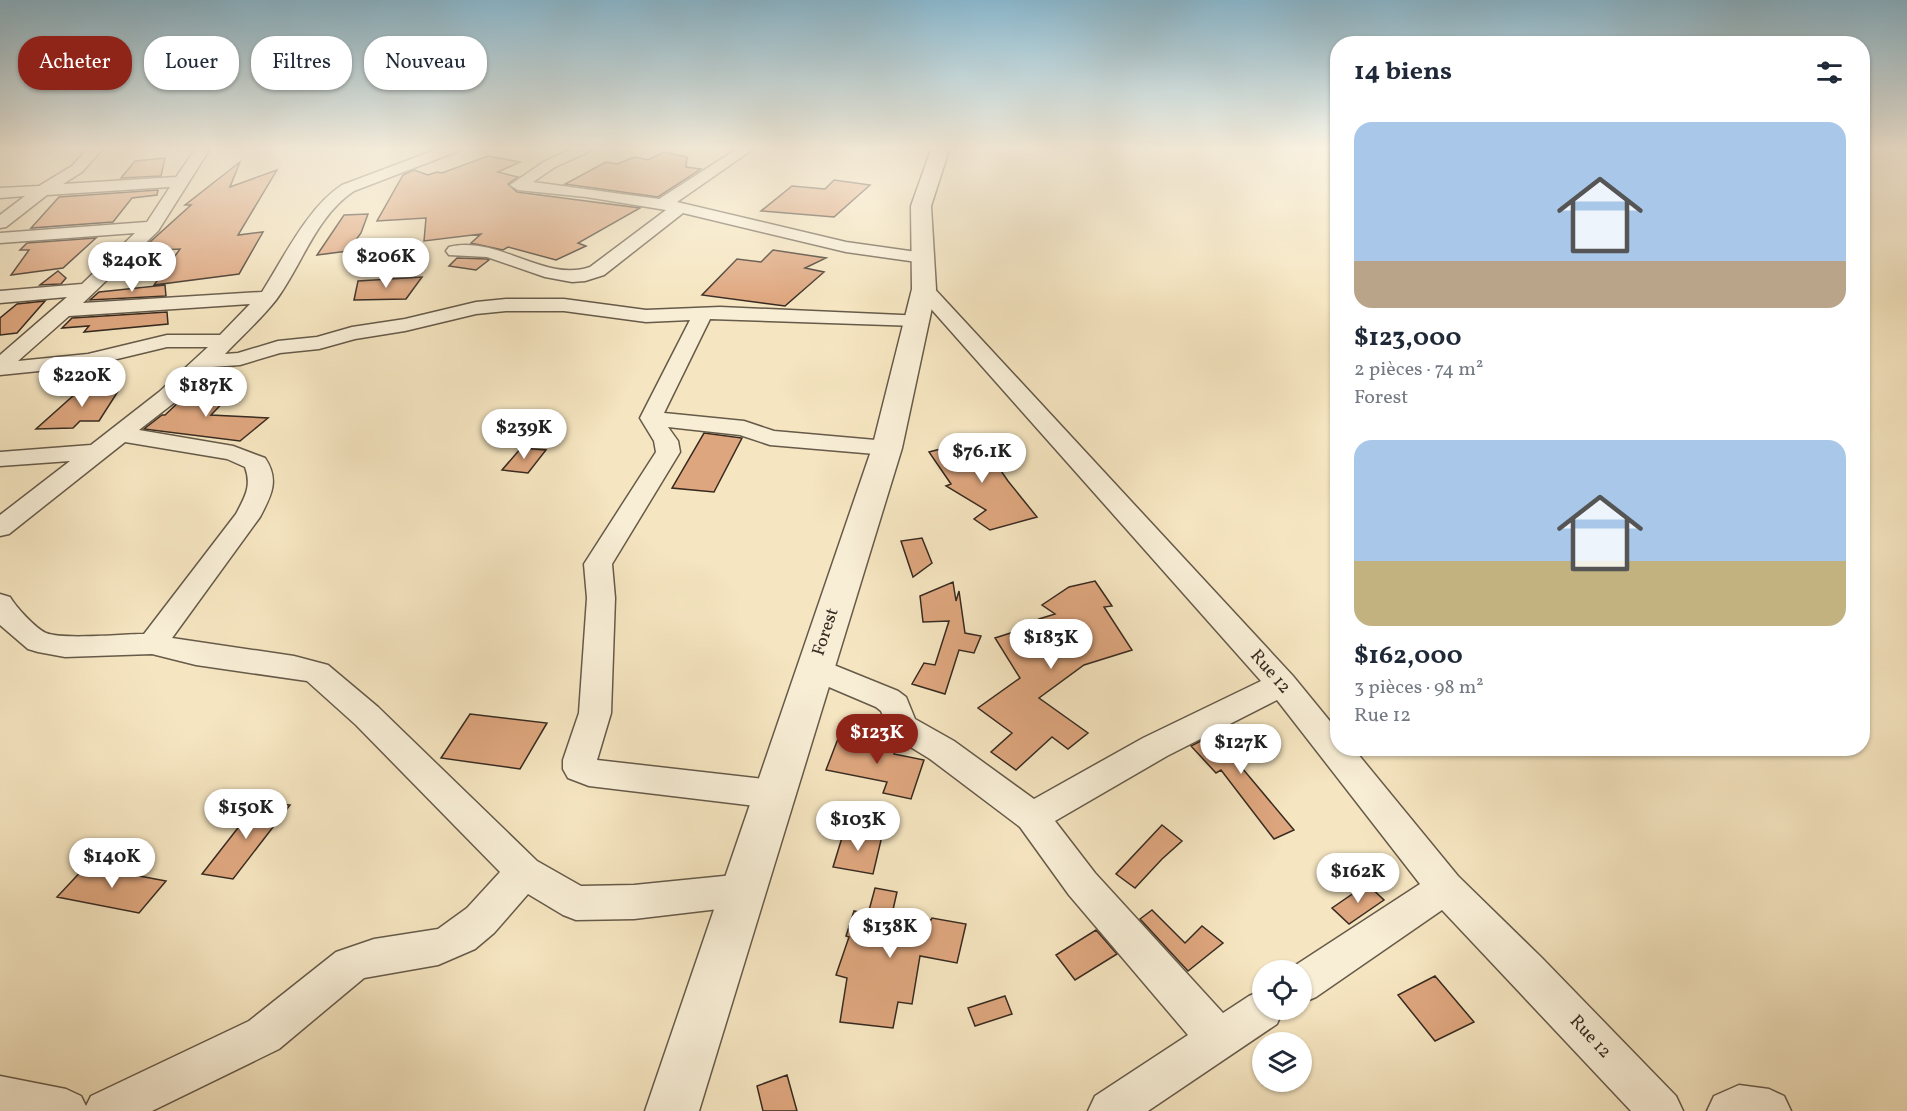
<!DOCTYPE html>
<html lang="fr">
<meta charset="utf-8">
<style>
:root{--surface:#fff;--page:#f6f6f7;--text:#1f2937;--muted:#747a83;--accent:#8f2418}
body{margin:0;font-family:Vollkorn,serif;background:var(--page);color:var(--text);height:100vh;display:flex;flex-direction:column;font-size:22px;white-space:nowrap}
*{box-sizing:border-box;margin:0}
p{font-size:20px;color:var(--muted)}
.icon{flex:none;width:33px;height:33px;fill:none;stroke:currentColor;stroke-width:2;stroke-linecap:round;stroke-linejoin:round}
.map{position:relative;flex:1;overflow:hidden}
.drawer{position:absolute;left:1330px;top:36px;width:540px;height:720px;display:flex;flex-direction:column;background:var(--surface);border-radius:24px;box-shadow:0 2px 4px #0004}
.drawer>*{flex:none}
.guide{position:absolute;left:18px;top:36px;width:570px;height:54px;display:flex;gap:12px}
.tools{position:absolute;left:1252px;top:960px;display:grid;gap:12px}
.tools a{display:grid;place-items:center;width:60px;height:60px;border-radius:50%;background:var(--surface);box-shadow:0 2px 4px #0004;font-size:30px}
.price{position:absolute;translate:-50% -51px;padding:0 14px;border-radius:21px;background:#fff;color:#222;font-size:20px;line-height:39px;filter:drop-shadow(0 2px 3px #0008)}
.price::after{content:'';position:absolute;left:50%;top:36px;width:18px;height:14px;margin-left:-9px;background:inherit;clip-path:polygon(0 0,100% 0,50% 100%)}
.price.selected{background:var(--accent);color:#fff}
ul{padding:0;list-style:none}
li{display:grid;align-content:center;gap:12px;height:318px;padding:0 24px}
li span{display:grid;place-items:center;height:186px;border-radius:18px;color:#555}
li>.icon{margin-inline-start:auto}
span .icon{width:108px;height:108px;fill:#fffc;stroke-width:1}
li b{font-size:26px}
h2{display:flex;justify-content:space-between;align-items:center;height:72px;padding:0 24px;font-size:26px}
.chip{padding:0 21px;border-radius:24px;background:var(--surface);box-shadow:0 2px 4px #0004;font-size:21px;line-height:54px}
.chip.selected{background:var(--accent);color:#fff}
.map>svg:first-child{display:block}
.building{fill:#dea67e;stroke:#372b21;stroke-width:1.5}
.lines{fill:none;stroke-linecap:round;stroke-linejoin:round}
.minor-casing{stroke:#665a49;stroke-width:3}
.tertiary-casing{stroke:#665a49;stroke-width:3}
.minor{fill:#f8eed6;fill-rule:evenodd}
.tertiary{fill:#f8eed6;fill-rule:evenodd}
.labels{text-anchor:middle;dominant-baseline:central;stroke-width:6;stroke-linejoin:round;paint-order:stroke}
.street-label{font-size:18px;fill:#372b21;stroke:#f8eed6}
</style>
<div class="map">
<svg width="1907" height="1111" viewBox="0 0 1907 1111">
<rect width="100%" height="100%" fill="#f5e5c0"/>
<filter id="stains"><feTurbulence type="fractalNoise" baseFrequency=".00333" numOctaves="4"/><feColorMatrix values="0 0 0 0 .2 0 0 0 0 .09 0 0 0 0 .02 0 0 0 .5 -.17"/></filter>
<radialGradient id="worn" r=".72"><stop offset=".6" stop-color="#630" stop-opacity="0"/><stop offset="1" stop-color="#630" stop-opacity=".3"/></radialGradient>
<path class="building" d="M664,152L687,157L686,167L701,169L658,197L565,184L606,162L617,164L635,157L648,160Z
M488,156L520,162L498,172L518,177L508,184L517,192L640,208L578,243L586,246L556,260L508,247L503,250L471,243L481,234L424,241L426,218L377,221L403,175L414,170L428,175L437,172L442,173Z
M165,158L161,176L121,178L135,161Z
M240,162L230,187L277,170L238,235L263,232L239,274L154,285L180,249L140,251L191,205H185Z
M834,180L870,185L834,217L761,211L792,186L825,189Z
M158,190L157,195L132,198L113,222L31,228L59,197Z
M368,214L361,233L348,251L317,255L344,215Z
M96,238L63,268L11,275L29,250H20L27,243Z
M773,250L826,258L805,268L824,272L785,306L702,295L737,259L761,262Z
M457,258L487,259L489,260L476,270L449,266Z
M58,271L66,278L61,284L40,285Z
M422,277L406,299L354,300L358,281Z
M165,285L166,296L90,300L99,292Z
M45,301L17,333L0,335V318L17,304Z
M167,312L168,324L84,332L89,326L62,328L72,318Z
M122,385L99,421H80L73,428L36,429L74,395H78L81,390Z
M237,388L211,415L268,418L240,441L144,429L162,415H165L183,398L187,401L200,389Z
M704,433L742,438L714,492L672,488Z
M979,439L1008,481L1037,517L990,530L974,519L986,510L946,486L951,484L929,452Z
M521,448L546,450L528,473L502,470Z
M922,538L932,563L913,577L901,541Z
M1095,581L1112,606L1104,607L1132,650L1084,665L1039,698L1088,733L1068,749L1052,737L1016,770L991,752L1012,733L978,708L1020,678L995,638L1042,623L1039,619L1055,614L1042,605L1069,587Z
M953,582L956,601L959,591L965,633L981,636L974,653L959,650L945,694L912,684L924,663L935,665L949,621L923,622L920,596Z
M470,714L547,723L520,769L441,758Z
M1232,725L1259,752L1237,762L1294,830L1274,839L1221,770L1216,773L1191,746Z
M839,736L897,746L894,754L924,760L911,799L883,793L887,782L826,770Z
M259,801L290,805L233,879L202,874Z
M1162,825L1182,841L1162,859L1135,888L1116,874Z
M844,831L882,836L873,874L833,867Z
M86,866L166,881L139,913L57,897Z
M1367,884L1384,900L1349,924L1332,908Z
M875,888L897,892L892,914L931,920L932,918L966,924L957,963L920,956L912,1004L898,1002L893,1028L840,1022L847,978L836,975L849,937L846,936L854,911L868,914Z
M1152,910L1185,943L1202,926L1223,943L1188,971L1140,919Z
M1096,930L1117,954L1075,980L1056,955Z
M1435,976L1474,1022L1435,1041L1398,995Z
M1005,996L1012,1014L975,1026L968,1008Z
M787,1075L797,1111H763L757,1086Z"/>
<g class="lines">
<defs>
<path id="minor" d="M89,147H104L82,172L63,184L176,177L197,147H211L158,231L83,303L262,292C284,257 308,207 342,185L443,147H463L461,150L354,191C316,216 302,265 276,300C261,319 242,336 225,354L238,353L278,341L317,337L352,327L405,319L476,302L506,299H564L646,310L720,307L924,316L927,320L924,324L917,326L710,319L664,413L744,421L774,431L887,441L895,443L899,448L895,453L887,455L770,445L740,435L668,427L678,441L680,452L612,564L615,598L611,713L597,760L773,780L785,784L790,794L785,804L773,808L589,786L568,778L563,769V760L579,713L587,598L584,564L656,452L654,441L640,418L690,320L646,322L564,311H506L476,314L405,331L355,339L319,349L280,353L240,365L212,367L175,402L139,430L233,446L265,458C280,480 271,496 260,517L172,638L294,656L328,665L378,707L537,861L581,886L634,885L744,874L757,878L763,890L757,902L744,906L634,919L576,920L563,915L528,894L494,933L475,949L438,965L364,978L279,1049L152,1111H0V1076L66,1089L81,1096L86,1106L91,1096L249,1021L336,952L374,939L438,929L467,908L500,872L356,725L307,681L196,665L152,654L65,657L38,652L28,649L0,625V594L10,597C16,607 35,628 46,633C63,640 123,634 144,634L236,514C245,497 252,486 245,467L227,459L125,442L9,534L0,536V515L70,461L0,466V452L91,445L159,392L208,347H167L88,366L0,375V355L67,297L0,303V291L82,284L135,233L0,243V233L147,222L170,187L47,195L6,227L0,228V215L25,196L0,198V188L39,186L72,166ZM250,304L220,335H167L88,354L18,361L69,316Z
M577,147H595L593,150L555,167L533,182L659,199L740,147H756L677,202L846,242L924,253L930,254L933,258L930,262L924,263L846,252L683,213L604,275L585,281L572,282L545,277L487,257L449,255L446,251L449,247C499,235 544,283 590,267L666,210L586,197L518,190L510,185L545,161Z
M924,283L931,285L1293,676L1338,731V748H1353L1458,876L1542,958L1676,1096L1683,1111H1631L1442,910L1316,997L1302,1003V970H1288L1420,884L1277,700L1167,756L1055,821L1095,873L1223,1013L1249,996L1263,990V1010H1283L1277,1024L1148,1111H1088L1095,1096L1188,1035L1069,895L1020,827L930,759L891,735L881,711L876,707L803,676L799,668L803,660L814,657L898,691L906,697L915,719L954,741L1034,799L1143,738L1261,681L917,293L915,289L917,285Z
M1739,1085L1769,1089L1784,1096L1791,1111H1707L1714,1096Z"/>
<path id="tertiary" d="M932,147H950L931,206L936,289L902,448L699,1111H645L872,448L912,289L911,206Z"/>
</defs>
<use href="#minor" class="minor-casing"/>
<use href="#tertiary" class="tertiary-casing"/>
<use href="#minor" class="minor"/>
<use href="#tertiary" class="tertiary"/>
</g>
<linearGradient id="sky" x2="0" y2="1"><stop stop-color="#8ab9d0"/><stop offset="0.49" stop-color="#faf3e3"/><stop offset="1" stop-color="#faf3e3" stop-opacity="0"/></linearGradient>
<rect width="1907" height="302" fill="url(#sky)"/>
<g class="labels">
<g class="street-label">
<text transform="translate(826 632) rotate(-72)">Forest</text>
<text transform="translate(1270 672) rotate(49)">Rue 12</text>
<text transform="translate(1590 1037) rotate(47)">Rue 12</text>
</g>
</g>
<rect width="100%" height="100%" filter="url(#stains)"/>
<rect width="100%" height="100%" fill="url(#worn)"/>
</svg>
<div class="tools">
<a><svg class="icon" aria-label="locate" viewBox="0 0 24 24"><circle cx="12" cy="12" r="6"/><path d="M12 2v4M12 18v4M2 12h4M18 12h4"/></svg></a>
<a><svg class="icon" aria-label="layers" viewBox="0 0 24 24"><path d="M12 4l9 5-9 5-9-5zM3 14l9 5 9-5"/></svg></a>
</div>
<b class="price" style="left:386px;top:289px">$206K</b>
<b class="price" style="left:132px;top:293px">$240K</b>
<b class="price" style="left:82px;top:408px">$220K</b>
<b class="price" style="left:206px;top:418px">$187K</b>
<b class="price" style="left:524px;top:460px">$239K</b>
<b class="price" style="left:982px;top:484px">$76.1K</b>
<b class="price" style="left:1051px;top:670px">$183K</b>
<b class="price selected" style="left:877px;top:765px">$123K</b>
<b class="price" style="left:1241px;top:775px">$127K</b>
<b class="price" style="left:246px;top:840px">$150K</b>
<b class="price" style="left:858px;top:852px">$103K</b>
<b class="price" style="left:112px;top:889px">$140K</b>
<b class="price" style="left:1358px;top:904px">$162K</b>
<b class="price" style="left:890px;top:959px">$138K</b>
<div class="guide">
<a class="chip selected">Acheter</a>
<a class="chip">Louer</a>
<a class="chip">Filtres</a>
<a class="chip">Nouveau</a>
</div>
<section class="drawer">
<h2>14 biens<svg class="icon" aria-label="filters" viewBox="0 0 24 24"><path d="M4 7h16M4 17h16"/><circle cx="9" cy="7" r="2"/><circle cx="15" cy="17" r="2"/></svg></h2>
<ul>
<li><span style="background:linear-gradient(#a9c7e8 75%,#b9a48a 0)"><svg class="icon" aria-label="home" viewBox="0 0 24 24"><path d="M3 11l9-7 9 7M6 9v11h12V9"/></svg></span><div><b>$123,000</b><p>2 pièces · 74 m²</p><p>Forest</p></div></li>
<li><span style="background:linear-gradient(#a9c7e8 65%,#c2b280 0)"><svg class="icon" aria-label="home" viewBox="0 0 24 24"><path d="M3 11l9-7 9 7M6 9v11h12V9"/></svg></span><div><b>$162,000</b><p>3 pièces · 98 m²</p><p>Rue 12</p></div></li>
</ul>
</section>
</div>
